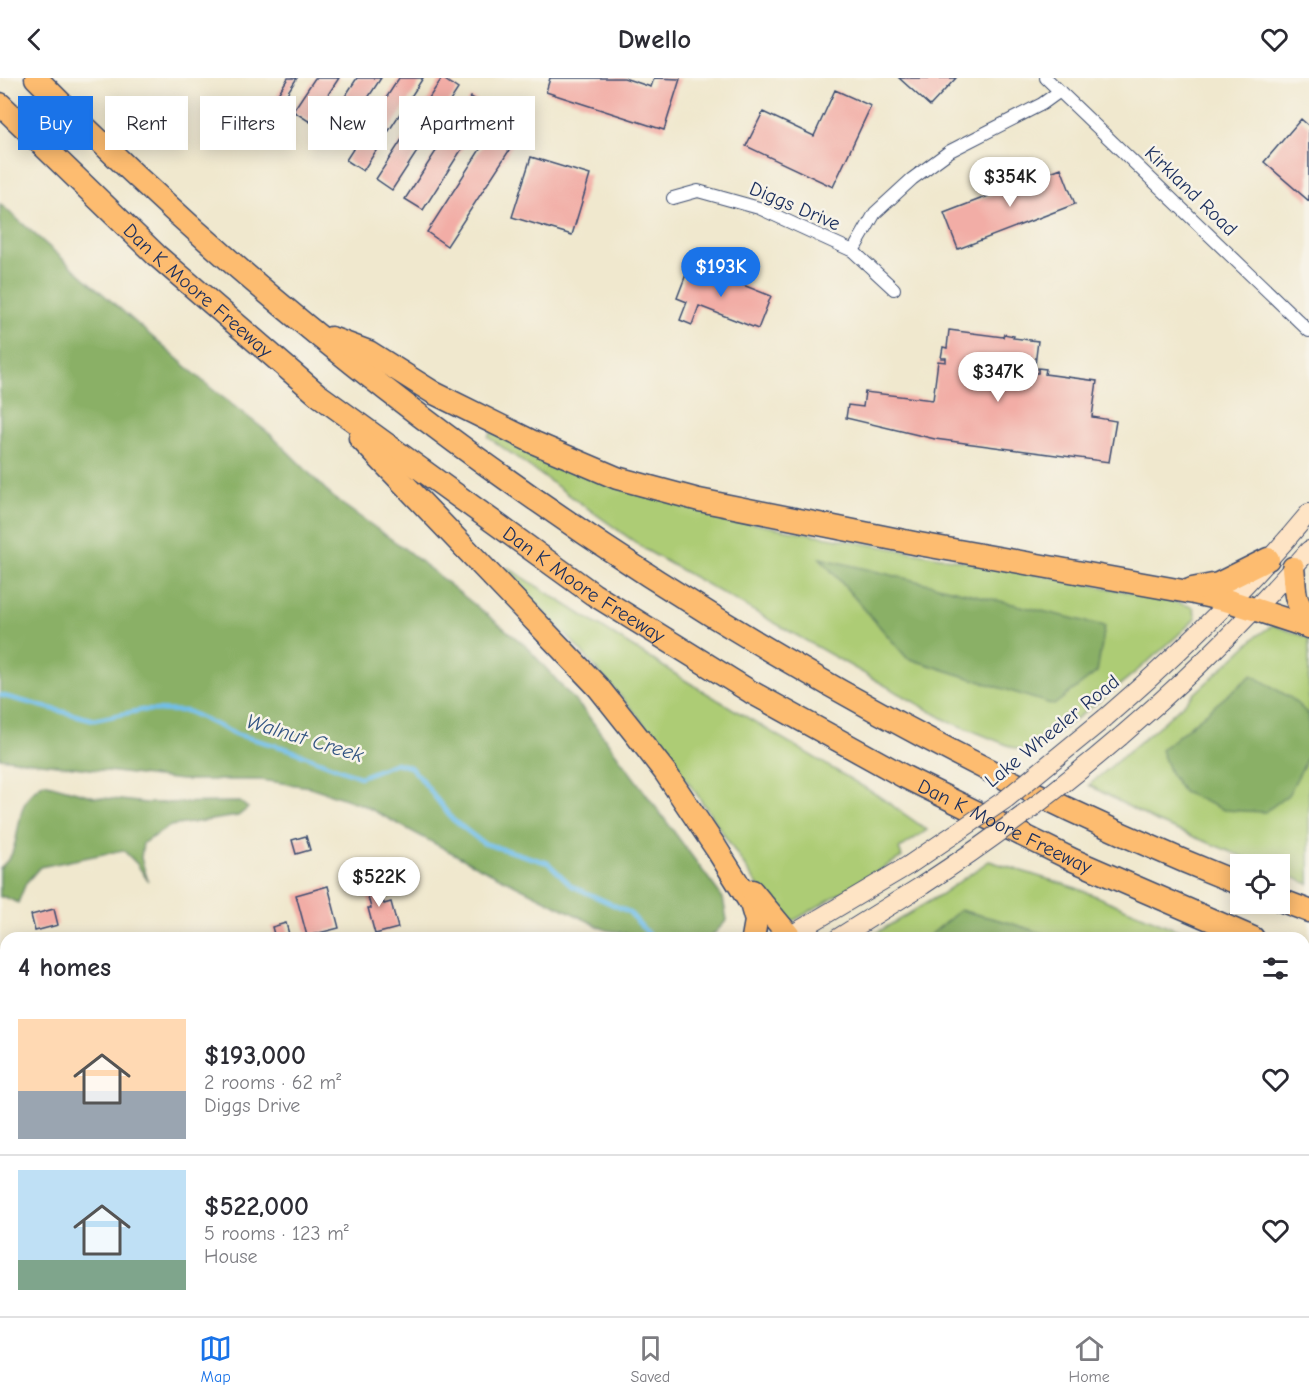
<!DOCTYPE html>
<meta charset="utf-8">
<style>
:root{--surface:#fff;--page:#f7f7f7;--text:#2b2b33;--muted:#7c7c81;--line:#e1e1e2;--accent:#1a73e8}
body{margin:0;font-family:"Comic Neue",sans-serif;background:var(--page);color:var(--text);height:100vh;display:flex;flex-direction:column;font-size:22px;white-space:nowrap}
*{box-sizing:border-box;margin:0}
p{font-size:20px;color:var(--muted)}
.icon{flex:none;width:33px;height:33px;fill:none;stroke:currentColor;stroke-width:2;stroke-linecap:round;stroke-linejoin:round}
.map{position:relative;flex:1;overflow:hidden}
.details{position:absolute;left:0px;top:854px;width:1310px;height:386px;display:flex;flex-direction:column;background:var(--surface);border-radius:18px 18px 0 0;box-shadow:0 3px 15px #0003}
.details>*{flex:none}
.guide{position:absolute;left:18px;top:18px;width:600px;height:54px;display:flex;gap:12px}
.buttons{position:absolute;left:1230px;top:776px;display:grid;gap:12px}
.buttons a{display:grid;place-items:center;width:60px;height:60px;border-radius:0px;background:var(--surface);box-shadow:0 3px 15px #0003;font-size:30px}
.price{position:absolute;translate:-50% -51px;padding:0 14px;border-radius:21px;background:#fff;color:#222;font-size:20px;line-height:39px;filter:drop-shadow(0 2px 3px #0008)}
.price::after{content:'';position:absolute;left:50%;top:36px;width:18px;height:14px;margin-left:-9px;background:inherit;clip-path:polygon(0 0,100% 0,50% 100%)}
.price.on{background:var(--accent);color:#fff}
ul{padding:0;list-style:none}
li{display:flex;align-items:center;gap:18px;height:150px;padding:0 18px}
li+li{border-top:2px solid var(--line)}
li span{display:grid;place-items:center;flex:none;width:168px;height:120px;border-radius:0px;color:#555}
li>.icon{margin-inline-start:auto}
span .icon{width:72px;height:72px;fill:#fffc;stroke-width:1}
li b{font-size:26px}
h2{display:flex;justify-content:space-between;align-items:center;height:72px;padding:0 18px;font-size:26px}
.chip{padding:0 21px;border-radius:0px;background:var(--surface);box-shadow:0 3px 15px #0003;font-size:21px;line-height:54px}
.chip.on{background:var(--accent);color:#fff}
header{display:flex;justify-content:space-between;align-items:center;height:78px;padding:0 18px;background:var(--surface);font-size:27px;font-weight:700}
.menu{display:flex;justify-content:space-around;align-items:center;height:84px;border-top:2px solid var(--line);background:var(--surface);font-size:16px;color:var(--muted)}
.menu a{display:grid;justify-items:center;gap:3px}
.menu .on{color:var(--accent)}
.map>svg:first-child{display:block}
.green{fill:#adcc74;stroke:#647e69;stroke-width:1.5}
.forest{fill:#8ab066;stroke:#527062;stroke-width:1.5}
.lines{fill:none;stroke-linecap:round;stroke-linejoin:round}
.stream{stroke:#71bfec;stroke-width:4.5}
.building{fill:#f2ada6}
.minor-casing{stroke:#3b4b6f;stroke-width:14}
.secondary-casing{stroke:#3b4b6f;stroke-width:20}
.motorway-casing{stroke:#3b4b6f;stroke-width:25}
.minor{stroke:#fff;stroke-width:12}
.secondary{stroke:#fee4c5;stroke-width:18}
.motorway{stroke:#fdbc6f;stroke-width:22}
.secondary-bridge-casing{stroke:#3b4b6f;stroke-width:20;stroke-linecap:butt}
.secondary-bridge{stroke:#fee4c5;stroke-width:18}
.labels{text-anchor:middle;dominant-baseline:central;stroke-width:5;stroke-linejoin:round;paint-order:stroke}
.street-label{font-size:20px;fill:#1b2f5e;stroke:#f7f3e8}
.water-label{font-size:21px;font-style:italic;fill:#305382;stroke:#f7f3e8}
</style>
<header><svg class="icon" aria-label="back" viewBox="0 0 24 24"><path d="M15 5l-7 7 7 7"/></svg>Dwello<svg class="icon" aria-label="heart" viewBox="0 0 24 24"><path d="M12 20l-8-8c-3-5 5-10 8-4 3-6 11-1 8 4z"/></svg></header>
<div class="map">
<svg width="1309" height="1238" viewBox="0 0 1309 1238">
<rect width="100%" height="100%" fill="#f7f3e8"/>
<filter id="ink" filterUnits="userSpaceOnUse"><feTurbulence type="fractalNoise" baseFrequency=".0167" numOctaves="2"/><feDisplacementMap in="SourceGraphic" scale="12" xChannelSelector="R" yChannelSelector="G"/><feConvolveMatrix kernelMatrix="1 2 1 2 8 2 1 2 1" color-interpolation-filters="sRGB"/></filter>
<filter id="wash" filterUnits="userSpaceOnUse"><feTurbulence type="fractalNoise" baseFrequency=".008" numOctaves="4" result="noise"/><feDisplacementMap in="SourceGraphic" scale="24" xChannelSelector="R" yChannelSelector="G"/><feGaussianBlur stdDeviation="1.35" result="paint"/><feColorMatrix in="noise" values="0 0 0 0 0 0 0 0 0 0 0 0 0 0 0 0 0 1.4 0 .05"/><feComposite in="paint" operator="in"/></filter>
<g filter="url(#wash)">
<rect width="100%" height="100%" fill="#f0e8ce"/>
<path class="green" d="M491,354L618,407L744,444L1025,494L1165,521L1193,529L1196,540C1145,590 1087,633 1029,676L946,642L646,472L488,359Z
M508,490L683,601L877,717L927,752L899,771L902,779L795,842L787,843L762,814L696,715L636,636L572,563L505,494Z
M1273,547L1309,560V806L1280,794V786H1261L1157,744L1089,707L1166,642L1258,557Z
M989,783L1076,810L1194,859L868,860L940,817Z
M1304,902L1309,904V1064L1304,1065Z"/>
<path class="forest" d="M0,126L212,311L270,356L335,421L405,471L526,568L586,635L723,820L727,842L711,859H649L606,852L471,785L363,727L310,709L261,702H181L0,680Z
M820,480L1105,548L1097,594L1054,627L907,580Z
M1252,597L1291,620L1309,637V674L1303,689L1288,717L1265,734L1224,732L1183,714L1170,695L1161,672Z
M44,705L95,719L146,725L240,724L248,730L238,738L170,748L143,765L141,780L148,803L137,786L123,772L40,789L26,805L18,825L5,819H0V790C4,786 10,781 12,775C23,746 14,724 44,705Z
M960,832L1007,844L1054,859H928Z
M1304,968L1309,969V1041L1304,1042Z
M1309,1095V1238H140L136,1233H1304V1096Z"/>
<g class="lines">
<path class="stream" d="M0,617L94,642L142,632L187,633L235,656L288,671L360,699L396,685L410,689L418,697L452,741L483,765L548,785L572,808L629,834L652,860
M1304,1179L1309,1177
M871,1233L873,1238"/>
</g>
<g id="blocks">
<path class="building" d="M288,0H297L277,31L271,27Z
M315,0H339L310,44L293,33Z
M357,0H381L338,66L321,55Z
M399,0H423L363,93L346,82Z
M442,0L458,11L392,112L376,101Z
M550,0H624L651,9L654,0L680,1L664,52L546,14Z
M899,0H956L930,28Z
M835,12L871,28L833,109L746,68L763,34L814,58Z
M471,19L488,30L423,132L405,121Z
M1301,41L1309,48V123L1264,84Z
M495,48L516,62L447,168L427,154Z
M531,79L590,97L572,157L512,139Z
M1061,90L1075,126L958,171L944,135Z
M690,186L771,218L758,251L699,228L692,247L680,242L687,224L677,220Z
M949,252L1003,259L1004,256L1014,258L1013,260L1038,263L1034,295H1038V290L1046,291L1045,296L1097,303L1092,339L1116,343L1109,384L935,361L846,340L848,327L863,329L865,314L933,322L938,283L946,284V280H941L943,269L947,270Z
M306,758L310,772L296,776L292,762Z
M376,797L384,826L391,824L398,850L375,856L368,830H371L363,800Z
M328,808L339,850L307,858L296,817Z
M54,831L58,847L35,853L31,837Z
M286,845L290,860H275L272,849Z
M0,931L6,942L5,998L0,978Z"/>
</g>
</g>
<g filter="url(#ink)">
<use href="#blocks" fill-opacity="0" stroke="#3b4b6f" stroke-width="1.5"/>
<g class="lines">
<defs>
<path id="minor" d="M1046,0L1309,253
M673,120L698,113L759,130L853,173L875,135L912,101L950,73L1042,26L1060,13
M853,173L894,211"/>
<path id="secondary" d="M1105,640C1178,577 1247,510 1309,435
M1120,659C1188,601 1250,539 1309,472
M786,860L909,787
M838,860L923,807
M0,1147L6,1129
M0,1164L6,1177
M36,1233L39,1238
M77,1233L80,1238"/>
<g id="motorway">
<path d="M36,0C257,225 509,419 781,579C928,665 1082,743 1240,806"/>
<path id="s1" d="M0,26L156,177L317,316L593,516L751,614L905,699L1073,782L1253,860"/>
<path d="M331,260L369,274L434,315L535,365L617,400L699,422L919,466L1194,515L1229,523L1309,549"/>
<path d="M360,360L598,609L637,658L665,694L716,770L751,826L756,843L753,860"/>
<path d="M1293,490C1296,513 1292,522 1309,540"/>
<path d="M1192,511L1218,506L1268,481"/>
<path d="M752,813L791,860"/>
<path d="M1280,822L1309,833"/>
<path d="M1304,878L1309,880"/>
<path d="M1304,1075L1309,1073"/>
</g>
</defs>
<use href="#minor" class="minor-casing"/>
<use href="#secondary" class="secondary-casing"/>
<use href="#motorway" class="motorway-casing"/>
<use href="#minor" class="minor"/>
<use href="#secondary" class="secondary"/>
<use href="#motorway" class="motorway"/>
<defs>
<path id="secondary-bridge" d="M909,787L1006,721L1105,640
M923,807C992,762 1057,713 1120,659"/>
</defs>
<use href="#secondary-bridge" class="secondary-bridge-casing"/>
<use href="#secondary-bridge" class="secondary-bridge"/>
</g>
</g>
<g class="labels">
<g class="street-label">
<text transform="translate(1191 113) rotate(44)">Kirkland Road</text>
<text transform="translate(795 128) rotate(23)">Diggs Drive</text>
<text stroke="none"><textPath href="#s1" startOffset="272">Dan K Moore Freeway</textPath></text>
<text stroke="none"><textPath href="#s1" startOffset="758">Dan K Moore Freeway</textPath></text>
<text transform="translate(1052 653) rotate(-39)">Lake Wheeler Road</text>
<text stroke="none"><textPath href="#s1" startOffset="1244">Dan K Moore Freeway</textPath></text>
</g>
<g class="water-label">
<text transform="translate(305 660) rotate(17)">Walnut Creek</text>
</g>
</g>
</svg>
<div class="buttons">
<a><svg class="icon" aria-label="locate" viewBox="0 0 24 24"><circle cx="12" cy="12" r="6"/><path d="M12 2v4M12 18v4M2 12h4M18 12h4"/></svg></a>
</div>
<b class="price" style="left:1010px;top:130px">$354K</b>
<b class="price on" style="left:721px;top:220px">$193K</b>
<b class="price" style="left:998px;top:325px">$347K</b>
<b class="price" style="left:379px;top:830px">$522K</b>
<div class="guide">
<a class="chip on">Buy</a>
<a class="chip">Rent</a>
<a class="chip">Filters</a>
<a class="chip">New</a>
<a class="chip">Apartment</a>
</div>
<section class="details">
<h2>4 homes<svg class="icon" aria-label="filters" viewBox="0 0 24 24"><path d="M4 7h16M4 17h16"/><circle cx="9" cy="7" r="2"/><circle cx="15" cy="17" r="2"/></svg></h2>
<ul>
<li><span style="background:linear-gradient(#ffd9b3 60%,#9aa5b1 0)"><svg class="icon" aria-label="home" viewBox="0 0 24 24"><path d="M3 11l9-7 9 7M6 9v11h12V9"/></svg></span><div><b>$193,000</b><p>2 rooms · 62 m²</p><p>Diggs Drive</p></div><svg class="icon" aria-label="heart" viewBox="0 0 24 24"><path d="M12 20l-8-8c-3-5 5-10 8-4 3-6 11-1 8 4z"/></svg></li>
<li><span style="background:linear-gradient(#bfe0f5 75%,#7fa58c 0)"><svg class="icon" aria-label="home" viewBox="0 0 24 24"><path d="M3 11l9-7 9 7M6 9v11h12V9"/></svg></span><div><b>$522,000</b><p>5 rooms · 123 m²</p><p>House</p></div><svg class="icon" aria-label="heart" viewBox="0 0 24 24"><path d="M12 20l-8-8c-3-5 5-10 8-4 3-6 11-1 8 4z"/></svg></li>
</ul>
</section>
</div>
<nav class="menu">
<a class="on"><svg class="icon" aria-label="map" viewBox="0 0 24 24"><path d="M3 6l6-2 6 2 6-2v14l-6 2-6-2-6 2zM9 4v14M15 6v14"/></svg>Map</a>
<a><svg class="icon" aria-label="saved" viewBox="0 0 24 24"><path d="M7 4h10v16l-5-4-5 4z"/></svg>Saved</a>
<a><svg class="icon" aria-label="home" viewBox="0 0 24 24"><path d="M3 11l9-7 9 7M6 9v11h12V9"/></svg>Home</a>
</nav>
